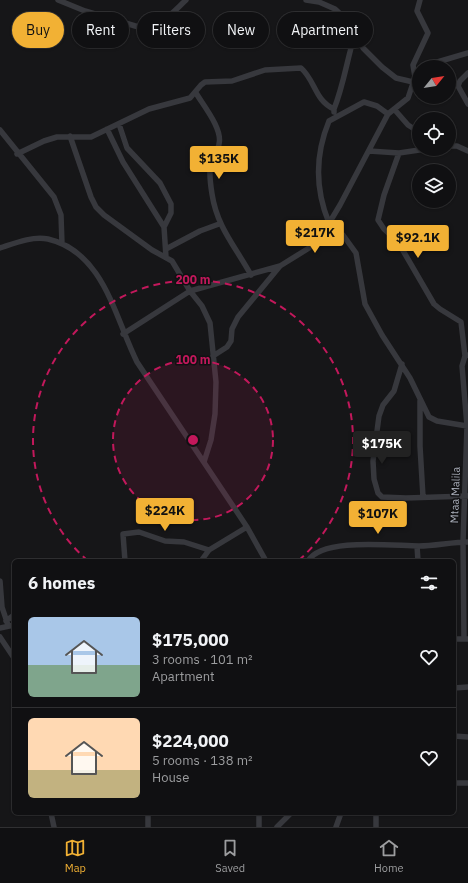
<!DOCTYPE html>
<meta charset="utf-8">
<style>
:root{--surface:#101012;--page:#1e1e20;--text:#f1f3f6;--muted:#9c9d9f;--line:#303032;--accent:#f2b134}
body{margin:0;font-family:"IBM Plex Sans",sans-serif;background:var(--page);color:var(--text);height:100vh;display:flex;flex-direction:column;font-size:15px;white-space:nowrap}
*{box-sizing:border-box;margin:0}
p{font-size:13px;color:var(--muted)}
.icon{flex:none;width:22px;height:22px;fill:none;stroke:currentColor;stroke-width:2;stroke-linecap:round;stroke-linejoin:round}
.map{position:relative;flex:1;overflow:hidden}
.side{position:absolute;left:12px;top:559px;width:444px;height:256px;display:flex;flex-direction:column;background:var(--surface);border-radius:6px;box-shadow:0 1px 3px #0004,0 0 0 1px var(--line)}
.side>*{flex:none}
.hud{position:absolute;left:12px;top:12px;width:444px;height:36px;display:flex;gap:8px}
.needle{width:26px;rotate:60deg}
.buttons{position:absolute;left:412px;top:60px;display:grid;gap:8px}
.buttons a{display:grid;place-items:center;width:44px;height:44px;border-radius:50%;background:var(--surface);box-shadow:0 1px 3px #0004,0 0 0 1px var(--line);font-size:20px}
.price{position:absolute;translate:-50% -34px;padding:0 9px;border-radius:4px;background:var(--accent);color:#111;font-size:13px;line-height:26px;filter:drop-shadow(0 1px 2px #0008)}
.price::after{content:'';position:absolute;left:50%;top:24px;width:12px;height:9px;margin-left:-6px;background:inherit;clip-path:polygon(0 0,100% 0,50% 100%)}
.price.selected{background:#222;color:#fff}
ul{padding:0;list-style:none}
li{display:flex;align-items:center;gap:12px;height:100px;padding:0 16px}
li+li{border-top:1px solid var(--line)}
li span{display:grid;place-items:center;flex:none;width:112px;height:80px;border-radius:6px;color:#555}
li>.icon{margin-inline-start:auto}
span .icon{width:48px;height:48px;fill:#fffc;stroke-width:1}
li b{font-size:17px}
h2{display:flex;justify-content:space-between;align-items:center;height:48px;padding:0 16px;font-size:17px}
.tag{padding:0 14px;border-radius:18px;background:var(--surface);box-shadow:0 1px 3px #0004,0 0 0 1px var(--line);font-size:14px;line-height:36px}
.tag.selected{background:var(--accent);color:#111}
.menu{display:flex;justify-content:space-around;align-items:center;height:56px;border-top:1px solid var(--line);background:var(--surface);font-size:11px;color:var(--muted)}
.menu a{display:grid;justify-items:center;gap:2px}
.menu .selected{color:var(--accent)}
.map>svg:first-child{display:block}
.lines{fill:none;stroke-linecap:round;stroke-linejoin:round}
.minor{stroke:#37383d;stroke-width:5.5}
.ring{fill:none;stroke:#c2185b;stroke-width:2;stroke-dasharray:7 5}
.labels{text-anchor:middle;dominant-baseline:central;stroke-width:3;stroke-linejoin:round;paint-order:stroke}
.street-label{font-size:11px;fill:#a8adb8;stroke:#111113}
.centre{fill:#c2185b;stroke:#111113;stroke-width:2}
.ring-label{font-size:12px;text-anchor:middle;font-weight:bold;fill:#c2185b;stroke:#111113;stroke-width:3;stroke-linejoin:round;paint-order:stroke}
</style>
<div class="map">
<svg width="468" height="827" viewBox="0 0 468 827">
<rect width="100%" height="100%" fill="#161618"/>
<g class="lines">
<path class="minor" d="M58,0L85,11L142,28C161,27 173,12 186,0
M306,0L319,2L335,9L348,21L363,48L382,67L396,78L413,82
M427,67L434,63L468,53
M468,73L460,81L458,86L468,104
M415,77L413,65L428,33L417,11L420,0
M196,93C203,105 223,129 219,144C219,148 215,151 213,154C208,165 210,182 212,194C217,227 235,246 251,275
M394,109L408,125L419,132
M334,112V109C344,84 347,59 355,34
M119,124L127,148L160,183L171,204V213L164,227L166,257
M107,129L123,162L164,227
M0,130L54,197L61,215L62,244
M70,136L91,197L96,207L104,215L152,250L172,261L190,291L202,306L210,323L216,382L215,414L211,440L204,462
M449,146H457L468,151
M369,151L399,153L426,149
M399,153L384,195L378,220L384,229L398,242L434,304L440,309L461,322L465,356
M17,154L44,141L57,137H91L149,109L190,98L201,85L205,82L232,81L265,70L301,68C315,80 315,101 334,109
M329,223C315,189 315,155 329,121L364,102L377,106L388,114
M328,225L343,235L356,253L365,304L382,335L410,378L429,417L437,421L467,426
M0,248C15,243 32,236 48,239C104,252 115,318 137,362L247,527L266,561
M166,249L200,231L219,224
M123,334L190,291L280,266L309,248L328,225L340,205L388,114L408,98L415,77L419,73
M213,356L227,347L231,341L232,329L238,317L280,266
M402,364L394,391L383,405L379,416L373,461L374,479L378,493L382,497L406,498L468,496
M420,401V446L423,497
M417,546L418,561
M125,561L123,534L139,532L165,541L184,542L209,550L247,527
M201,561L209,550
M308,561C322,537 394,546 419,546C435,546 452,542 468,542
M0,581L2,607L8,625
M6,621L14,615
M0,628L14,625
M0,637L14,658
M454,639H468
M464,639L463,542L467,426L462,366L465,356L468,355
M454,688L468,687
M454,736L468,737
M454,783H468
M51,813L54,827
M148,813V827
M259,827V813
M277,827L291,813
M336,827L341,813
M376,827V813"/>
</g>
<circle cx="193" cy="440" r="80" fill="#c2185b" fill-opacity=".12"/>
<g class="ring">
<circle cx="193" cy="440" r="80"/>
<path d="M88 561A160 160 0 1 1 298 561"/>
</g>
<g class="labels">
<g class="street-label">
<text transform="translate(455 495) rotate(-88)">Mtaa Malila</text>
</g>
</g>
<circle cx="193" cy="440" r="6" class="centre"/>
<g class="ring-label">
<text x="193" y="284">200 m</text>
<text x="193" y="364">100 m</text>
</g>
</svg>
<div class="buttons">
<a><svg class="needle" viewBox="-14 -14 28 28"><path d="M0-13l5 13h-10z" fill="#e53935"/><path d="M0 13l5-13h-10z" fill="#9c9d9f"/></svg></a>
<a><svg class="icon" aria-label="locate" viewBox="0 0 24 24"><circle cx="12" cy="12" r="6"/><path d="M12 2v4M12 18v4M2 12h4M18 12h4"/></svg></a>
<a><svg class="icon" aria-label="layers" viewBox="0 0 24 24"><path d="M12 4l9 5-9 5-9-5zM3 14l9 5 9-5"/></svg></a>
</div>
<b class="price" style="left:219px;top:180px">$135K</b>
<b class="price" style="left:315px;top:254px">$217K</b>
<b class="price" style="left:418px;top:259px">$92.1K</b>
<b class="price selected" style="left:382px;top:465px">$175K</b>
<b class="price" style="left:165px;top:532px">$224K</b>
<b class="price" style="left:378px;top:535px">$107K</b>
<div class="hud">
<a class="tag selected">Buy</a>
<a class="tag">Rent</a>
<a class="tag">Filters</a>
<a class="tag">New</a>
<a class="tag">Apartment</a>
</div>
<section class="side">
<h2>6 homes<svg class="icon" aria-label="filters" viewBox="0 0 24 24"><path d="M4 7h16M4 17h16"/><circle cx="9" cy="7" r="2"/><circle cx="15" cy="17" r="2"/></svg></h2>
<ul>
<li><span style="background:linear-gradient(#a9c7e8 60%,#7fa58c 0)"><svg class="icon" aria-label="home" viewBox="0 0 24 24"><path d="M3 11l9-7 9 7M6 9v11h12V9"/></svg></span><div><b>$175,000</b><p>3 rooms · 101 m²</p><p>Apartment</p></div><svg class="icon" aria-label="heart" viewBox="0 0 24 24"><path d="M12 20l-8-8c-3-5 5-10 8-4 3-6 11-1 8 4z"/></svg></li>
<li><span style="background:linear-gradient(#ffd9b3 65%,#c2b280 0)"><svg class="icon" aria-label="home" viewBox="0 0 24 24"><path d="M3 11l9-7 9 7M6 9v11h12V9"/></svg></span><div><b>$224,000</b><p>5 rooms · 138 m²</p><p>House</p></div><svg class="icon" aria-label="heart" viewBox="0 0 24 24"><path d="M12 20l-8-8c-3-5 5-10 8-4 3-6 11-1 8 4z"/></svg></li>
</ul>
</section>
</div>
<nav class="menu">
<a class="selected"><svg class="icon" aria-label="map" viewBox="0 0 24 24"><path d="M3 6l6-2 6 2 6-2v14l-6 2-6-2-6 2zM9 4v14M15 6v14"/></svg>Map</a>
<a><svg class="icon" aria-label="saved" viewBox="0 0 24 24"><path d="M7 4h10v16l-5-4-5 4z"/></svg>Saved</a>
<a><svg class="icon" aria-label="home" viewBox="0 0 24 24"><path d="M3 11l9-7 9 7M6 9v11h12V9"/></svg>Home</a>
</nav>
